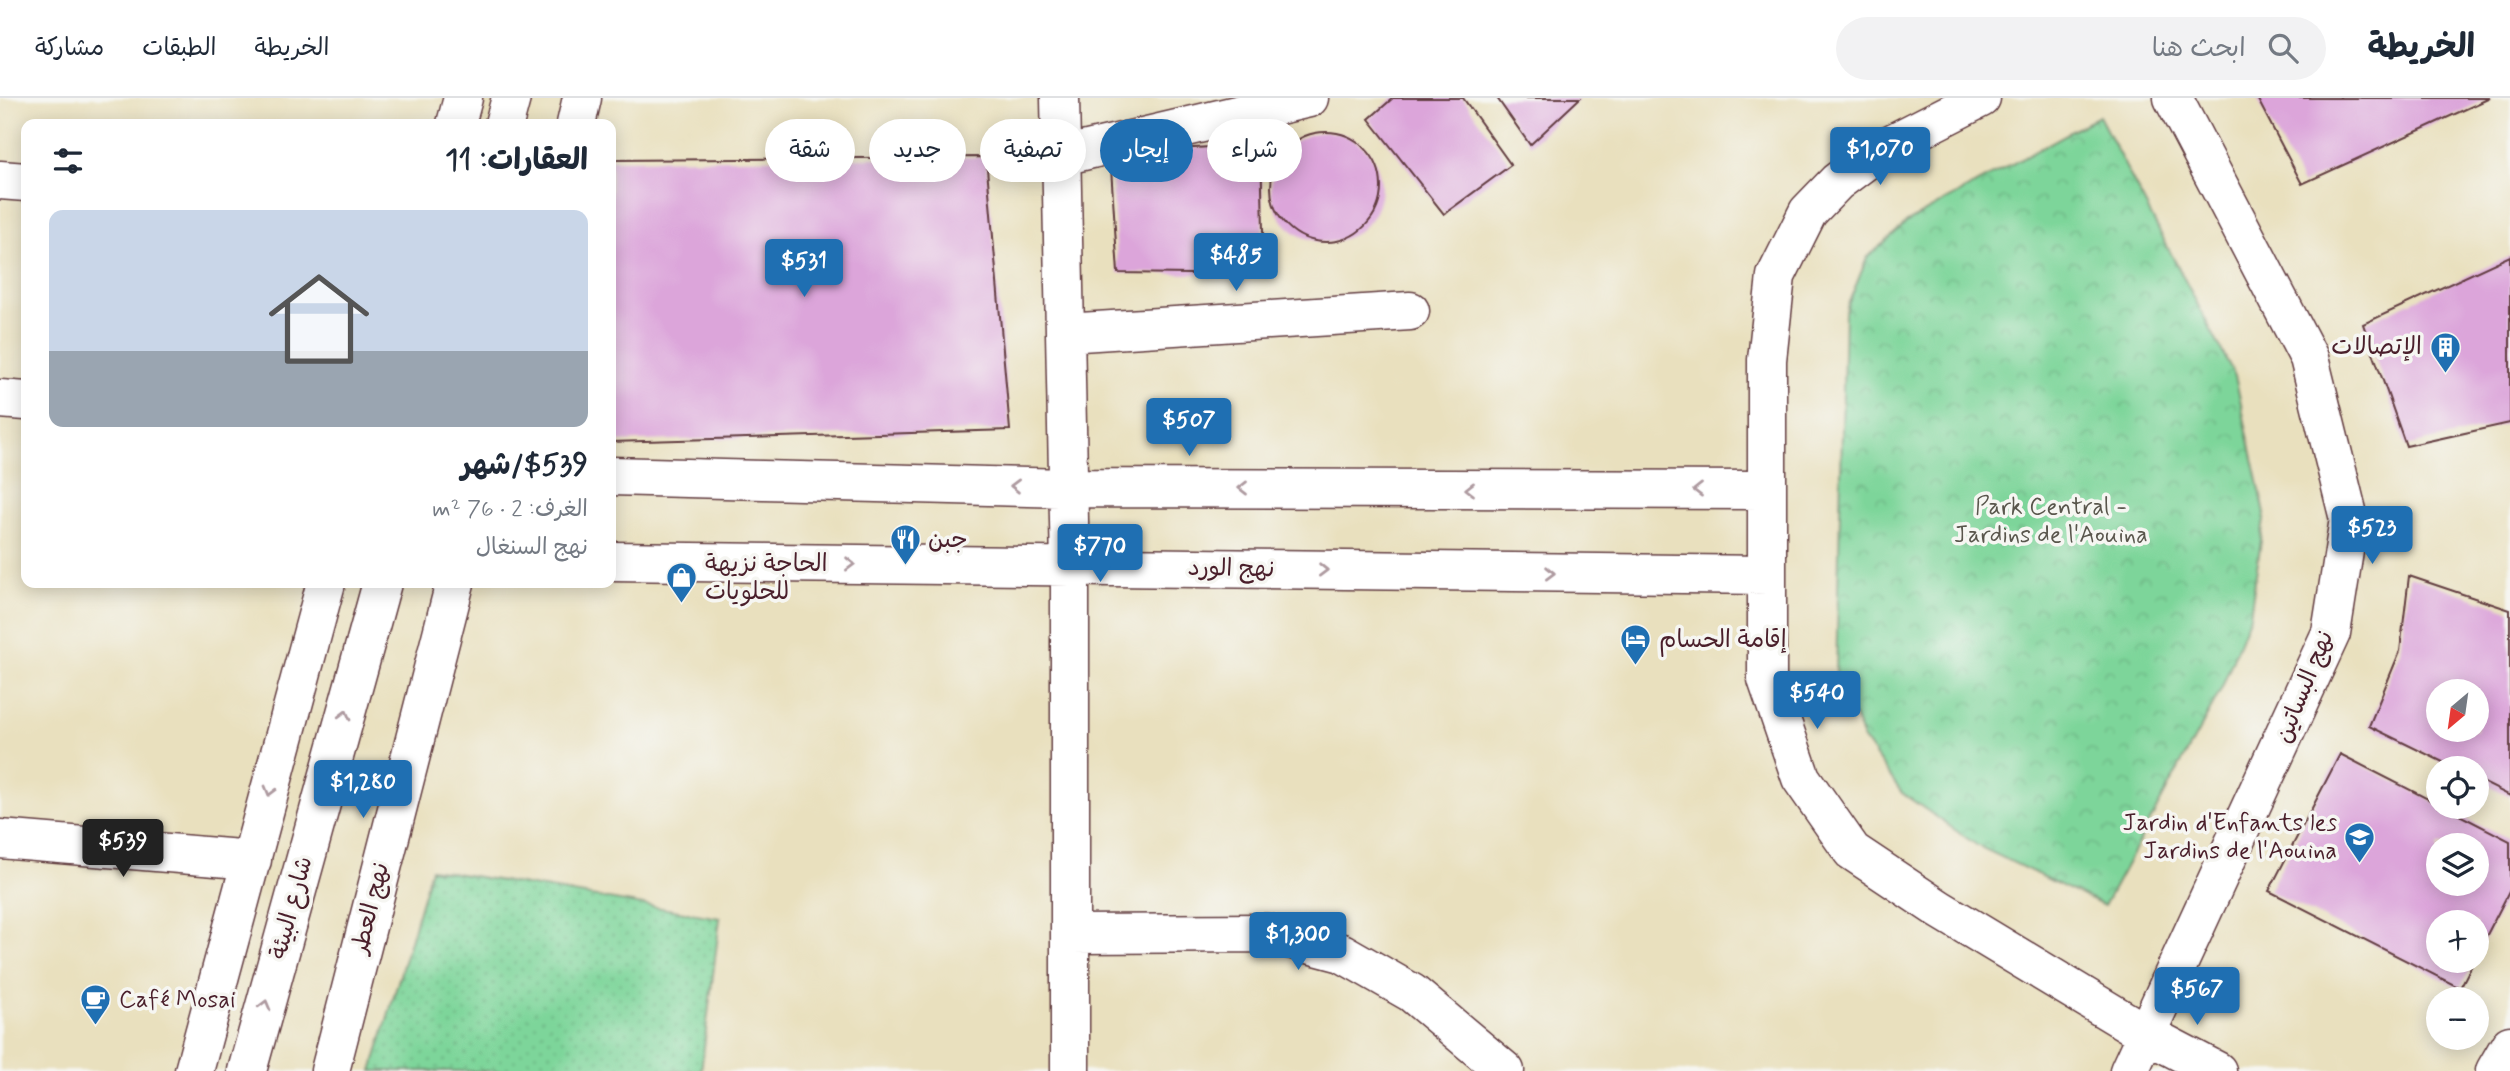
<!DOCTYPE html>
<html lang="ar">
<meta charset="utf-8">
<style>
:root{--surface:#fff;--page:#f2f2f3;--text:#1f2937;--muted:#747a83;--line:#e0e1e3;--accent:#1f6fb2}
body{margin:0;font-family:Mynerve,"Playpen Sans Arabic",sans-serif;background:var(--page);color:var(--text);direction:rtl;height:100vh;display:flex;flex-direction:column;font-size:26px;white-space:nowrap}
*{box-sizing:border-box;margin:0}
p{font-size:23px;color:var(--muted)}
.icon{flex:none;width:38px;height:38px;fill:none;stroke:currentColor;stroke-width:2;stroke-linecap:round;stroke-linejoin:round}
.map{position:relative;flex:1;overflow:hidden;direction:ltr}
.side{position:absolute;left:21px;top:21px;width:595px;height:469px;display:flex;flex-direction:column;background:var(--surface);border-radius:14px;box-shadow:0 4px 18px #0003;direction:rtl}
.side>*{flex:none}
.guide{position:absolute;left:637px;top:21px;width:665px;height:63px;direction:rtl;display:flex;gap:14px}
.needle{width:46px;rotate:209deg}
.controls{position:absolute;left:2426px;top:581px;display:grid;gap:14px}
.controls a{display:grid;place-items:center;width:63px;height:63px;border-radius:50%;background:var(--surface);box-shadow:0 4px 18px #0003;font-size:35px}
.price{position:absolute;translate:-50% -60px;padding:0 16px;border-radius:7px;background:var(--accent);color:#fff;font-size:23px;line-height:46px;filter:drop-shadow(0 2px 4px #0008)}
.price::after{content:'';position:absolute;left:50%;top:42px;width:21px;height:16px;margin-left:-10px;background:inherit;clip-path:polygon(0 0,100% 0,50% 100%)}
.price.selected{background:#222;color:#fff}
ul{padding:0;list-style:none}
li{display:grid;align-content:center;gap:14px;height:371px;padding:0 28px}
li span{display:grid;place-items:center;height:217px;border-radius:14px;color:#555}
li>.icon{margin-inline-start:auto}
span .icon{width:126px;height:126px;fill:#fffc;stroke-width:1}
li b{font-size:30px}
h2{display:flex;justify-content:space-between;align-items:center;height:84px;padding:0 28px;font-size:30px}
.tag{padding:0 24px;border-radius:32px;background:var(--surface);box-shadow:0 4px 18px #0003;font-size:24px;line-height:63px}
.tag.selected{background:var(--accent);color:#fff}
header{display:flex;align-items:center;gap:42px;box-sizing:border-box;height:98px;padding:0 35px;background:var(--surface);border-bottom:2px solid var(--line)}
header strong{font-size:33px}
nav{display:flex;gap:38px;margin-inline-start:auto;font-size:24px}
.search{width:490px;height:63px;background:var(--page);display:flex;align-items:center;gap:18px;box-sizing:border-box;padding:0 24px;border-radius:38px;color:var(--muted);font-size:26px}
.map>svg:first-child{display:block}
.grass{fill:url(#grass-dots);stroke:#647a62;stroke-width:2}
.park{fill:url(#park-crowns);stroke:#647a62;stroke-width:2}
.building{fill:#dca5da;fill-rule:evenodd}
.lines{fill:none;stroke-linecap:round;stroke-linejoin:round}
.minor-casing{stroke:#623c41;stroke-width:41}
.major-casing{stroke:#623c41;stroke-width:41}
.minor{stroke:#fff;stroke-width:38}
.major{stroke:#fff;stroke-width:38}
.oneway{stroke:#ae9aa0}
.labels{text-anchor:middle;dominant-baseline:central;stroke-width:7;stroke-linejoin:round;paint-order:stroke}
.poi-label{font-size:24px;fill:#4a1f2b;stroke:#f6f6f2;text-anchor:start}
.park-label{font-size:24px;fill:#59564c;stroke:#f6f6f2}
.street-label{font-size:24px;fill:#4a1f2b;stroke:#f6f6f2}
</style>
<header>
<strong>الخريطة</strong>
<div class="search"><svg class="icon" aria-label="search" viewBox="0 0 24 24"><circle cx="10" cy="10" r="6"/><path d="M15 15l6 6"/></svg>ابحث هنا</div>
<nav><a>الخريطة</a><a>الطبقات</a><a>مشاركة</a></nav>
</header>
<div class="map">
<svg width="2510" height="973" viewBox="0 0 2510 973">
<defs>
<pattern id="grass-dots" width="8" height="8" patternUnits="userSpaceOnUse" patternTransform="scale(1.75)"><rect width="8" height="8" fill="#7dd59a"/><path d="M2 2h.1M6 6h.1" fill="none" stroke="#6eb685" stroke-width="1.8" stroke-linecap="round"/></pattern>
<pattern id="park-crowns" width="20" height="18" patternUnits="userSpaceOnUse" patternTransform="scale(1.75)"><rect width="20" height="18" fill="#7dd59a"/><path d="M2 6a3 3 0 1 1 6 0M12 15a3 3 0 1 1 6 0" fill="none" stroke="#6eb685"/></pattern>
</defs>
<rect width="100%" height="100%" fill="#f6f6f2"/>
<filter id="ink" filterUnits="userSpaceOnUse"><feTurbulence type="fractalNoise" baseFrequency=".0143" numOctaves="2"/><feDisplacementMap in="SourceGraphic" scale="14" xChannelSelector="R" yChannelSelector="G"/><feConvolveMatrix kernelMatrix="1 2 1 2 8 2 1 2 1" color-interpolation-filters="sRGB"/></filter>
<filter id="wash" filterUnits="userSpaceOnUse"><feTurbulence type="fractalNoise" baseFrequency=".00686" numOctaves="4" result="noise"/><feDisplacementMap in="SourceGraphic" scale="28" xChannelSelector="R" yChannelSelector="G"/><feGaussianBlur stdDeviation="1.57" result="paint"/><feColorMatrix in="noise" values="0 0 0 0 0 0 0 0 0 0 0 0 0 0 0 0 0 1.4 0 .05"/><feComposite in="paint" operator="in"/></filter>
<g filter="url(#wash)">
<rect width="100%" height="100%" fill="#e9e0be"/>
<path class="grass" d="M431,771L720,820L701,973H372Z"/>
<path class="park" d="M2099,18L2235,278L2265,415L2250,517L2221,592L2104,808L1978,748L1902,695L1863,640L1836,577L1845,214L1867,160L1907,124Z"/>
<g id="blocks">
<path class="building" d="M1393,0H1463L1511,67L1444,116L1369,21Z
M1497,0H1580L1530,47Z
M2257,0H2490L2302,86Z
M1271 89a55 55 0 1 1 110 0a55 55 0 1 1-110 0Z
M1261,46L1264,177L1118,175L1110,55Z
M986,59L1010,332L611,344V62Z
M2510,158V325L2406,348L2363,226Z
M2409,478L2510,512V698L2476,681V670H2455L2369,628L2400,553ZM2438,593H2476V632H2438Z
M2340,656L2438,706V709H2444L2510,743V792L2476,858V824H2438V863H2474L2460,890L2269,793ZM2438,747H2476V786H2438Z"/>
</g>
</g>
<g filter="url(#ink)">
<use href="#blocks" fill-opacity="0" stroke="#623c41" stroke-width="2"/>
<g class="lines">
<defs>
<path id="minor" d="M1060,0L1070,469V973
M1981,0L1881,51L1837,84L1808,114L1776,178L1767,262V581L1801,680L1852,753L1939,811L2148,937L2217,973
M576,26L582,0
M1062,58L1309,0
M0,82L26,84
M1065,235L1410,213
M0,301L26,303
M611,378L1068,390L1766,392
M611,463L1767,477
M0,741L252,762
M1071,836L1267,835L1342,855L1412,895L1505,973
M330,973L455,485
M2129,973L2331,535L2349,421L2309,260L2173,0
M2495,973L2510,947"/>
<path id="major" d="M456,26L463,0
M504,26L511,0
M194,973L326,485
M247,973L382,485"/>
</defs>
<use href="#minor" class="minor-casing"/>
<use href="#major" class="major-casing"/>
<use href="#minor" class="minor"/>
<use href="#major" class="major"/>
</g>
<defs><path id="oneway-chevron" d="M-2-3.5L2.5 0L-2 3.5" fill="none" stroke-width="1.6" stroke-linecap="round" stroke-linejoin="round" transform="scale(1.75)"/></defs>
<g class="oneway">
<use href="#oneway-chevron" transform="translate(1015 388) rotate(-179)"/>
<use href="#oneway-chevron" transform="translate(1243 390) rotate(-180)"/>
<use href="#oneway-chevron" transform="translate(1470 391) rotate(-180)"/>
<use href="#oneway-chevron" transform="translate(1698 392) rotate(-180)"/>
<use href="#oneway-chevron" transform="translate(850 466) rotate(1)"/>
<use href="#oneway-chevron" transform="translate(1323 472) rotate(1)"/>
<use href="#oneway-chevron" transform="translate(1550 475) rotate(1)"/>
<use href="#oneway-chevron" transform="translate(345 617) rotate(-75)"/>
<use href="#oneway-chevron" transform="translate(270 693) rotate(105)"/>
<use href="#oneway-chevron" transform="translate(265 907) rotate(-75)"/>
</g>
</g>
<defs>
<symbol id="building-pin" viewBox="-11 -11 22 30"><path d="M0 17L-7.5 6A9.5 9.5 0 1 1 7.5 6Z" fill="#1f6fb2" stroke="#f6f6f2"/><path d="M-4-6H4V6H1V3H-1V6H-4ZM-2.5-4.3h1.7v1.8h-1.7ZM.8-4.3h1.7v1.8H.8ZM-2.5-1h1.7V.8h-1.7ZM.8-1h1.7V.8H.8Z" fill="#fff"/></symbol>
<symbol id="restaurant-pin" viewBox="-11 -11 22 30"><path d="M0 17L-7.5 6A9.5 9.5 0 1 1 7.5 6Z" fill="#1f6fb2" stroke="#f6f6f2"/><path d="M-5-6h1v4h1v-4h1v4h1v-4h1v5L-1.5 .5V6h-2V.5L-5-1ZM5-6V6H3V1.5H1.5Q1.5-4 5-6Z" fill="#fff"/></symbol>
<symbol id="shop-pin" viewBox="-11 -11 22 30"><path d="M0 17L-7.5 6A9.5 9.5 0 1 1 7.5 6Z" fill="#1f6fb2" stroke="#f6f6f2"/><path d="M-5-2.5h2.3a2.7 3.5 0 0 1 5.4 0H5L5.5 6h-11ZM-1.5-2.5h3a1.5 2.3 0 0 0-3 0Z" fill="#fff"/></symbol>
<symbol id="hotel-pin" viewBox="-11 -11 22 30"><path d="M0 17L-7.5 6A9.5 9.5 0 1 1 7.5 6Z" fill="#1f6fb2" stroke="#f6f6f2"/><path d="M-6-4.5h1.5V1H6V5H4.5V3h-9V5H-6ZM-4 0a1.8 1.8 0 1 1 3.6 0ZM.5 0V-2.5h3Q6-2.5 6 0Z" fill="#fff"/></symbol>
<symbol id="school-pin" viewBox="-11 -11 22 30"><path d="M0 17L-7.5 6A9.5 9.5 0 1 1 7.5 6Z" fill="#1f6fb2" stroke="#f6f6f2"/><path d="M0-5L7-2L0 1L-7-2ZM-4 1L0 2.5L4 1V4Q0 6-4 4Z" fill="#fff"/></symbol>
<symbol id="cafe-pin" viewBox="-11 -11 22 30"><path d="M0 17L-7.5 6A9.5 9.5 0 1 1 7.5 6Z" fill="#1f6fb2" stroke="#f6f6f2"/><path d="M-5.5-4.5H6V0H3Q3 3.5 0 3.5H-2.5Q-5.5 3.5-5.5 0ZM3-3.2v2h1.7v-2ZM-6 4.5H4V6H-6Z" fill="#fff"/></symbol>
</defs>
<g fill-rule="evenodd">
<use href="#building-pin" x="2428" y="232" width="35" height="47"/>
<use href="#restaurant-pin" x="888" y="424" width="35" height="47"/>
<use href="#shop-pin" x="664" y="462" width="35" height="47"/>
<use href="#hotel-pin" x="1618" y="524" width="35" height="47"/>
<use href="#school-pin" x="2342" y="722" width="35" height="47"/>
<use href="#cafe-pin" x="78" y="884" width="35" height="47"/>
</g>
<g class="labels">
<g class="poi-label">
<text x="2422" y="249" text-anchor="end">الإتصالات</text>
<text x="928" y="442">جبن</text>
<text x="705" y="466">الحاجة نزيهة<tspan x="705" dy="28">للحلويات</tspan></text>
<text x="1659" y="542">إقامة الحسام</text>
<text x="2337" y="725" text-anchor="end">Jardin d'Enfants les<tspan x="2337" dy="28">Jardins de l'Aouina</tspan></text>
<text x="119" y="902">Café Mosai</text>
</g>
<g class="park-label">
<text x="2051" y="409">Park Central -<tspan x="2051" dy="28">Jardins de l'Aouina</tspan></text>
</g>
<g class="street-label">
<text transform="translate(1231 471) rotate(1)">نهج الورد</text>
<text transform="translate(2305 589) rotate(-68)">نهج البساتين</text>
<text transform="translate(292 810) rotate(-75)">شارع البيئة</text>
<text transform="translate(371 810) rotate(-76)">نهج العطر</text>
</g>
</g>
</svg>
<div class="controls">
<a><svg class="needle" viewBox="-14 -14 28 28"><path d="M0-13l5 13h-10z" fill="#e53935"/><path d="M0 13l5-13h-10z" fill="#747a83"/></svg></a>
<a><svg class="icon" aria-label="locate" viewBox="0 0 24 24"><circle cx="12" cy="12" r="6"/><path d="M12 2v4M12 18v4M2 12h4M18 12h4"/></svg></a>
<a><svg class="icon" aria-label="layers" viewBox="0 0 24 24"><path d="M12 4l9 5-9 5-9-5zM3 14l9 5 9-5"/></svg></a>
<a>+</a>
<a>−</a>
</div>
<b class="price" style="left:1880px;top:89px">$1,070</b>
<b class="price" style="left:1236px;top:195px">$485</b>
<b class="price" style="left:804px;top:201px">$531</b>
<b class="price" style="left:1189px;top:360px">$507</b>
<b class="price" style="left:2372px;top:468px">$523</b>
<b class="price" style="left:1100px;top:486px">$770</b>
<b class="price" style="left:1817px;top:633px">$540</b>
<b class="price" style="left:363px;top:722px">$1,280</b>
<b class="price selected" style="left:123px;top:781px">$539</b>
<b class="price" style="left:1298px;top:874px">$1,300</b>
<b class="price" style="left:2197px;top:929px">$567</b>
<div class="guide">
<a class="tag">شراء</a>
<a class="tag selected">إيجار</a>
<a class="tag">تصفية</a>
<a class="tag">جديد</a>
<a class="tag">شقة</a>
</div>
<section class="side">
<h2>العقارات: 11<svg class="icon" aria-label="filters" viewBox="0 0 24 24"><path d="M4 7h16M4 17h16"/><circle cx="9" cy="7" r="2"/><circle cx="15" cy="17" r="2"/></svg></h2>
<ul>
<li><span style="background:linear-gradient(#c9d6e8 65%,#9aa5b1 0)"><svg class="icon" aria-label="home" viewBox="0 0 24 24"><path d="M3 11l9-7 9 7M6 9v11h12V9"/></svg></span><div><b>$539/شهر</b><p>الغرف: 2 · 76 m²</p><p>نهج السنغال</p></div></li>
</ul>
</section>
</div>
